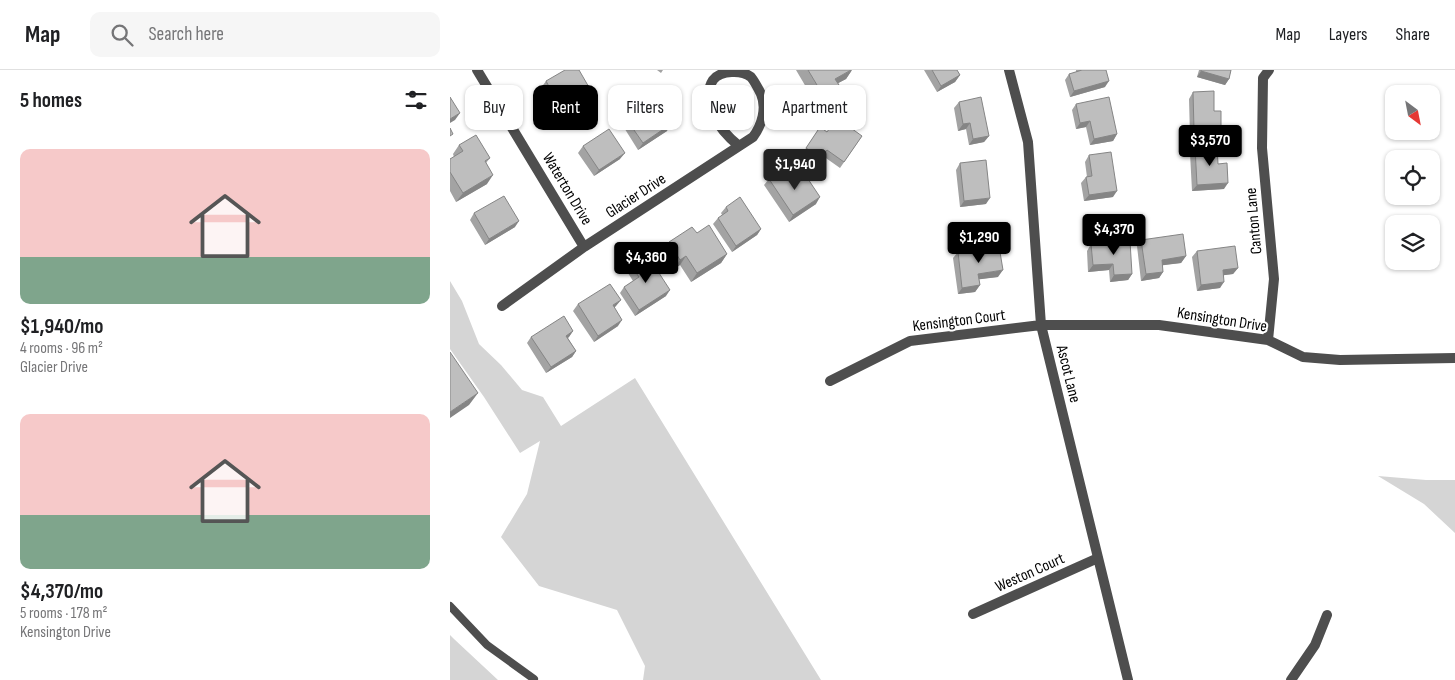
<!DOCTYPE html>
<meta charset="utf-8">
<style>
:root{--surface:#fff;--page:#f6f6f6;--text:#202124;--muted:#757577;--line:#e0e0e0;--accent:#000}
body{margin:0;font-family:"Sofia Sans Condensed",sans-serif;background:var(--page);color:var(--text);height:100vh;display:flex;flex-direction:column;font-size:19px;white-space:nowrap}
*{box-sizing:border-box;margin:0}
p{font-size:16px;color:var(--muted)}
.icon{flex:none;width:28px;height:28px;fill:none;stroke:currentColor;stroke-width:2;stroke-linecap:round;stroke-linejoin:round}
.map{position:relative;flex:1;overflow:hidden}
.details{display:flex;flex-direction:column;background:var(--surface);width:450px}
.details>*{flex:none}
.hud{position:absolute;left:15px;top:15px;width:475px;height:45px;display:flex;gap:10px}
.needle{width:32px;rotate:148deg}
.controls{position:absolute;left:935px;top:15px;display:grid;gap:10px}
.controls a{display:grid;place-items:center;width:55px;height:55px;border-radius:10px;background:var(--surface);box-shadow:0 1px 4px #0004;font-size:25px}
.price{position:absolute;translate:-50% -42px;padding:0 11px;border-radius:5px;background:var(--accent);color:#fff;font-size:16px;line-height:32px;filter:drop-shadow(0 1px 2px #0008)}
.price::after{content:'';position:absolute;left:50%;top:30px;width:15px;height:11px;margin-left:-8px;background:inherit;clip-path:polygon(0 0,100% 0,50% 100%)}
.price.selected{background:#222;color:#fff}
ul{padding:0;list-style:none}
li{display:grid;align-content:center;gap:10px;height:265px;padding:0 20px}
li span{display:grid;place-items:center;height:155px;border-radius:10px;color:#555}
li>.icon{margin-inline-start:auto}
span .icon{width:90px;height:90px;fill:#fffc;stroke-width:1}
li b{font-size:21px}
h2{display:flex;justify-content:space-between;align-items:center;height:60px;padding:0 20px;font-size:21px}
.chip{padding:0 18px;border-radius:10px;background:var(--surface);box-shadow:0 1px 4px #0004;font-size:18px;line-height:45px}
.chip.selected{background:var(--accent);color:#fff}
header{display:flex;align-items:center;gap:30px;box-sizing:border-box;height:70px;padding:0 25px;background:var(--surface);border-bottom:1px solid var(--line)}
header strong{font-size:24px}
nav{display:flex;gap:28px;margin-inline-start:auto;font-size:18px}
.search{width:350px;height:45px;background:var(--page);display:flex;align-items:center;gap:12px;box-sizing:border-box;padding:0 18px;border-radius:10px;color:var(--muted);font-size:19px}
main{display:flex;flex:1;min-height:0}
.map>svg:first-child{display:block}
.green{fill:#d5d5d5}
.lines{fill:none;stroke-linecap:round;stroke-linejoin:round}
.lane{stroke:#4e4e4e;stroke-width:8}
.street{stroke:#4e4e4e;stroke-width:10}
.wall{fill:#a3a3a3}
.shaded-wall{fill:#858585}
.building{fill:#bebebe;stroke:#858585}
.labels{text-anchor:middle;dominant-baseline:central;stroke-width:4;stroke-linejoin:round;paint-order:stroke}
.street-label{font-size:16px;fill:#000;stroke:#fff}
</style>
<header>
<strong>Map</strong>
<div class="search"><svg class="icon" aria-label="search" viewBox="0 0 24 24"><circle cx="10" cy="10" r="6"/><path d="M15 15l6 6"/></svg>Search here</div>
<nav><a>Map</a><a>Layers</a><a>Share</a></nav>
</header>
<main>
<section class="details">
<h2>5 homes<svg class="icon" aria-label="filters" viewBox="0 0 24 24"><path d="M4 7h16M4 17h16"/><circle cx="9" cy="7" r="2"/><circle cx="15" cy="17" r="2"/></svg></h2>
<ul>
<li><span style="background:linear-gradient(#f6c9c9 70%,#7fa58c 0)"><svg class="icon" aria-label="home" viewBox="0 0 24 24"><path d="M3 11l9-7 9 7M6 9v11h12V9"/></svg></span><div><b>$1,940/mo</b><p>4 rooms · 96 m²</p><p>Glacier Drive</p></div></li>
<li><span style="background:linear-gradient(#f6c9c9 65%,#7fa58c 0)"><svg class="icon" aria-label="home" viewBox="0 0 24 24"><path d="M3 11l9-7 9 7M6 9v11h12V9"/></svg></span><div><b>$4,370/mo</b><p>5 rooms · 178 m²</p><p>Kensington Drive</p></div></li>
</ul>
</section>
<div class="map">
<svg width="1005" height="610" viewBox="0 0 1005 610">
<rect width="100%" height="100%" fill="#fff"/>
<path class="green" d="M0,211L12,231L29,274L51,295L72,320L93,327L111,356L185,308L371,610H193L195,596L167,540L89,516L51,467L77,424L90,371L70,383L34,327L0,279Z
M928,406L976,410H1005V463L974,434Z
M0,565L4,569L48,610H0Z"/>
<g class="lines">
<path class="lane" d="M0,536L37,575L84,609"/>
<path class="street" d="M27,0L134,177
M559,0L578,72L591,255L678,610
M52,236L134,177L303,67C312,55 317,38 311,24C308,18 305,12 301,7C292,0 271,0 263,10C257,19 257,34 262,43C268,55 279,68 289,76
M818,270L824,209L812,78L813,8L819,0
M380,311L460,271L591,255H709L818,270L853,287L890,290L1005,288
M523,544L648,488
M841,610L865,575L877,545"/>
</g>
<path class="wall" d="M207,0H213L211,3Z
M346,0H402L396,9L388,13L389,15L383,25L366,34Z
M474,0H507L510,5L505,12L487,22Z
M626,0H656L655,17L620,27L615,10L619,4L626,2Z
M749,0H781L779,9L775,15L747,7Z
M96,11L140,19L136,26L106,43L91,18Z
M743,22L764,41L771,59L767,65L740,66L739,29Z
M509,32L539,66L534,72L519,75L516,59L508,61L504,38Z
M626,34L667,64L663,71L640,75L636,57L626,59L622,40Z
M177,50L217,61L188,80L173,56Z
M370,57L377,62L412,66L390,98L373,86L367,95L352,84Z
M9,75L40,88L36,93L37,114L6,132L0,121V89L4,87L3,84Z
M133,76L170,89L144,106L128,83Z
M745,77L768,94L774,119L742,121L740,83Z
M639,85L663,127L634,131L631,113L636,107H637L635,92Z
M510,93L536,134L510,137L506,100Z
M319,109L342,112L366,134L339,152L314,115Z
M276,137L311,159L307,165L282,182L263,154L268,148L272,145L271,143Z
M24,143L65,157L35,175L20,150Z
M247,163L277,184L271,193L241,212L230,195L224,199L212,181L219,172Z
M691,170L736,186L731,193L712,195L713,202L709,208L691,211L687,176Z
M641,174L682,204L678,210L660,212L659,200L638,202L637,181Z
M747,181L788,198L783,204L773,205L770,218L747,221L742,187Z
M508,182L548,207L529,209L530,215L525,222L508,224L503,188Z
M182,197L216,226L185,246L170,223L174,217L183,211L178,203Z
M128,234L166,236L164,238L168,256L144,272L123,241Z
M123,261L118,268L126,281L122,287L96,303L77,273L81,267Z"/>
<path class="shaded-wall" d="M402,0L396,9L379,18L385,9Z
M751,1L779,9L775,15L747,7Z
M510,5L505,12L487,22L491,16Z
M659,11L655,17L620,27L624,21Z
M389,15L383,25L366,34L373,25Z
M140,19L136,26L106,43L110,37Z
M10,43L5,50L0,53V49Z
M640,51L636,57L626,59L630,53Z
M520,53L516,59L508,61L513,54Z
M221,54L217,61L188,80L193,73Z
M771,59L767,65L740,66L744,60Z
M667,64L663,71L640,75L644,69Z
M539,66L534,72L519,75L523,69Z
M175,83L170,89L144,106L149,100Z
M43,105L37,114L6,132L13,123Z
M778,113L774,119L742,121L747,115Z
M667,121L663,127L634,131L639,125Z
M370,127L366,134L339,152L343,145Z
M540,128L536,134L510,137L514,131Z
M69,151L65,157L35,175L39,169Z
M311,159L307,165L282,182L286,176Z
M277,184L271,193L241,212L247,203Z
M236,186L230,195L224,199L230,190Z
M736,186L731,193L707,196L712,190Z
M663,194L659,200L638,202L643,195Z
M788,198L783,204L768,206L773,200Z
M553,200L548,207L524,210L528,204Z
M713,202L709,208L691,211L696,204Z
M682,204L678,210L660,212L664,205Z
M774,212L770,218L747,221L751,215Z
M530,215L525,222L508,224L512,218Z
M220,220L216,226L185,246L189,240Z
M171,230L166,236L158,241L163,235Z
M172,250L168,256L144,272L148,266Z
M123,261L119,267L112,272L116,266Z
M126,281L122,287L96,303L101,297Z
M28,323L19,335L0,348V342Z"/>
<path class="building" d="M115,0H129L140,19L110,37L96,11Z
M358,0H401L385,9L389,15L373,25Z
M482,0H507L510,5L491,16Z
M632,0H656L659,11L624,21L619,4Z
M751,0H781L779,9L751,1Z
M764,21V41H771V59L744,60L743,22Z
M0,27L10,43L0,49Z
M531,27L539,66L523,69L520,53L513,54L509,32Z
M659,27L667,64L644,69L640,51L630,53L626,34Z
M206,31L221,54L193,73L177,50Z
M387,48L412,66L394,92L377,80L371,88L356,78L370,57L377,62Z
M0,58L3,64L0,66Z
M159,59L175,83L149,100L133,76Z
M26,65L40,88L35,91L43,105L13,123L0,102V89L13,81L9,75Z
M767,76L768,94L777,93L778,113L747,115L745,77Z
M661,82L667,121L639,125L636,107L642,106L639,85Z
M536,90L540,128L514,131L510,93Z
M333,99L342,112L354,103L370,127L343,145L319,109Z
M54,126L69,151L39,169L24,143Z
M290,127L311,159L286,176L268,148L278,141L276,137Z
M259,155L277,184L247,203L236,186L230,190L219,172L242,157L247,163Z
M733,164L736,186L712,190L713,202L696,204L691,170Z
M680,171L682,204L664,205L663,194L643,195L641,174Z
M549,176L553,200L528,204L530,215L512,218L508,182Z
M785,176L788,198L773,200L774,212L751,215L747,181Z
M198,186L220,220L189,240L174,217L189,207L182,197Z
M160,214L171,230L163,235L172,250L148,266L128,234Z
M114,246L123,261L116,266L126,281L101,297L81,267Z
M0,282L28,323L0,342Z"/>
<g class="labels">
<g class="street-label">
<text transform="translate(117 119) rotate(59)">Waterton Drive</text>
<text transform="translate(186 126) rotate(-33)">Glacier Drive</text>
<text transform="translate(804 151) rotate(-95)">Canton Lane</text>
<text transform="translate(772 250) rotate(9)">Kensington Drive</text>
<text transform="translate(509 251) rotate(-7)">Kensington Court</text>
<text transform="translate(618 304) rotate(76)">Ascot Lane</text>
<text transform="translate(580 503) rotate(-24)">Weston Court</text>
</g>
</g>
</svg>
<div class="controls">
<a><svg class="needle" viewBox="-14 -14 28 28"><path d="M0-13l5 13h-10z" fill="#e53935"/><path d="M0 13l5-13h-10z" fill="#757577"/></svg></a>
<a><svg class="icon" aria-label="locate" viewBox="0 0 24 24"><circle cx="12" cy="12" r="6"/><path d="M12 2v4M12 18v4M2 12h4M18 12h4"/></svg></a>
<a><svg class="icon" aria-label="layers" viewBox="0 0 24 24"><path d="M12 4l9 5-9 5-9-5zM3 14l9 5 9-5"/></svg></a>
</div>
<b class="price" style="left:760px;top:97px">$3,570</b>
<b class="price selected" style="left:345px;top:121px">$1,940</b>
<b class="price" style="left:664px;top:186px">$4,370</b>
<b class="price" style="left:529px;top:194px">$1,290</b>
<b class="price" style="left:196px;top:214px">$4,360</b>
<div class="hud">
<a class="chip">Buy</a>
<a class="chip selected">Rent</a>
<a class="chip">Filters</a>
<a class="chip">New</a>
<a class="chip">Apartment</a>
</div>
</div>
</main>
